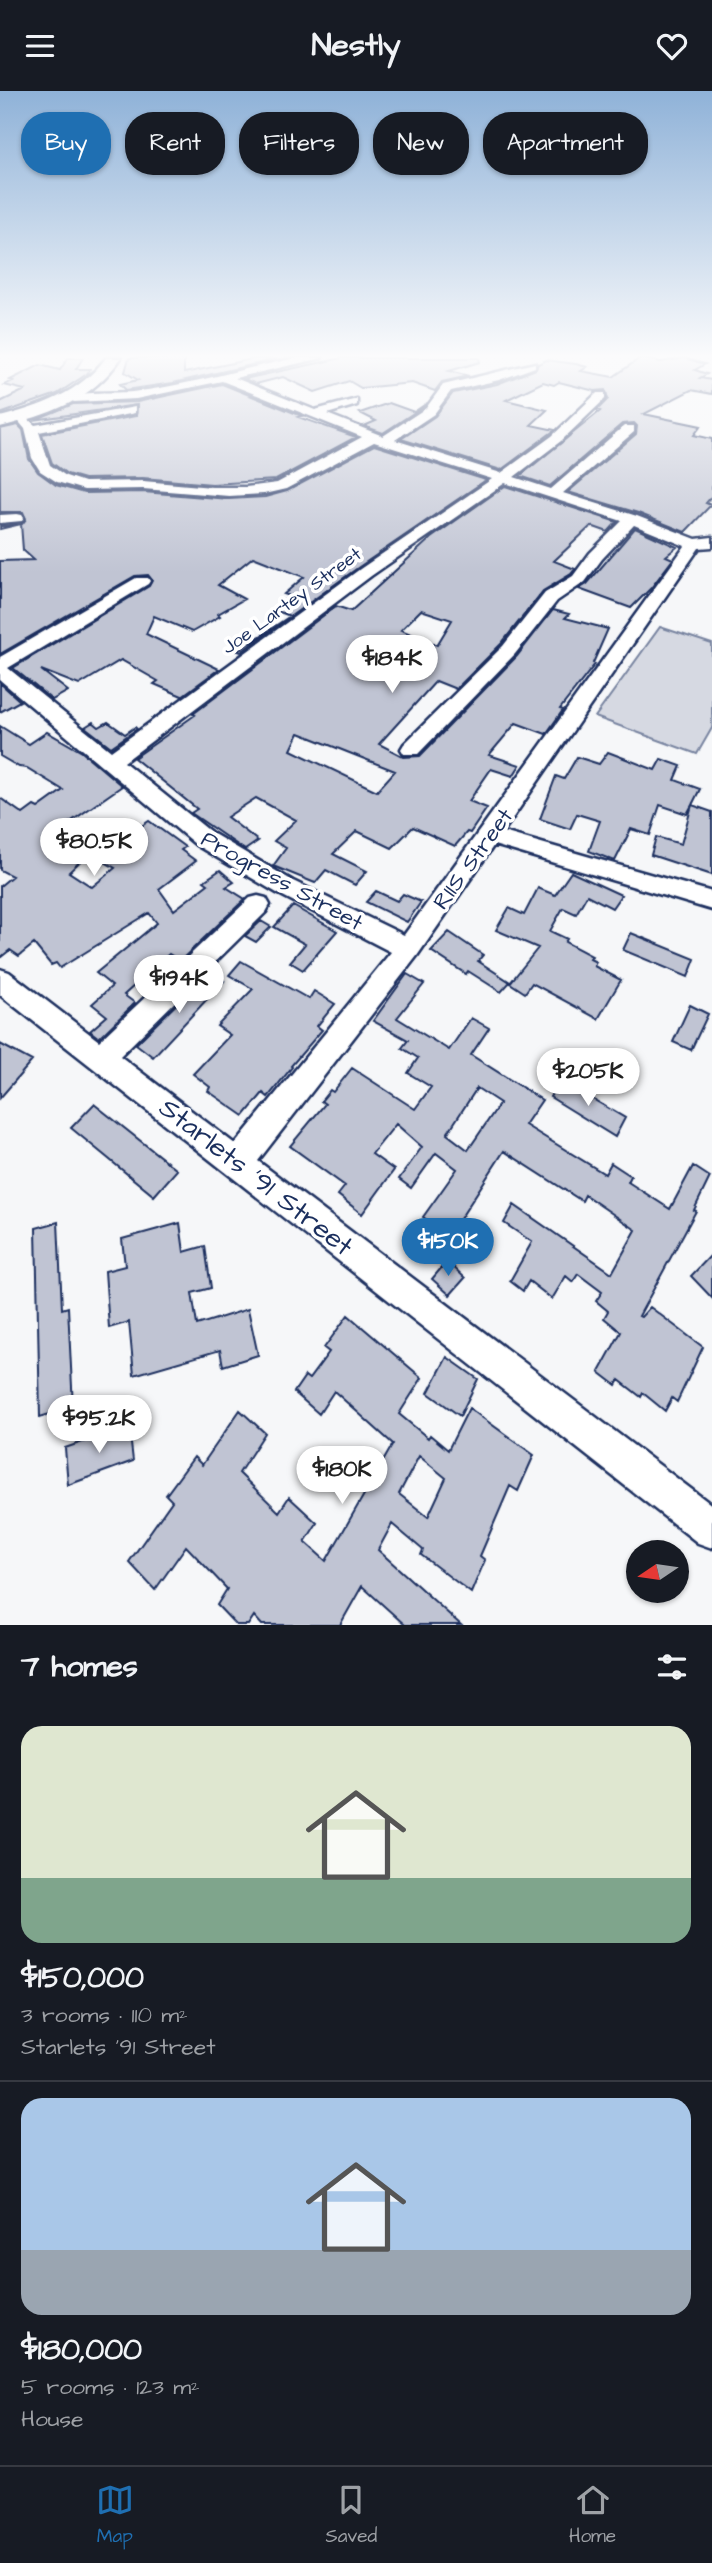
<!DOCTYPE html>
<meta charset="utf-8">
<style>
:root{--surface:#171b24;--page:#242831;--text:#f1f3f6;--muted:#9ea1a6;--line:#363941;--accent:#1f6fb2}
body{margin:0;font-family:"Architects Daughter",sans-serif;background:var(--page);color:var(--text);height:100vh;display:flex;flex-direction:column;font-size:26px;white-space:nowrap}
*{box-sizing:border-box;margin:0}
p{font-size:23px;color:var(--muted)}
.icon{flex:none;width:38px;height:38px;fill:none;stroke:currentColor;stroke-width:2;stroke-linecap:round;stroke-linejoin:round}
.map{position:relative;height:1534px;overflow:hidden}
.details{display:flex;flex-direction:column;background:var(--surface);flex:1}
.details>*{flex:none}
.top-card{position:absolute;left:21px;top:21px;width:670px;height:63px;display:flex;gap:14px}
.needle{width:46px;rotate:257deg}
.controls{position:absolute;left:626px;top:1449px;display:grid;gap:14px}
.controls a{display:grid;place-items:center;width:63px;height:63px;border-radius:50%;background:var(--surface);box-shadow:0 2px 5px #0004;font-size:35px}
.price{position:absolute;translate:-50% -60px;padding:0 16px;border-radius:24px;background:#fff;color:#222;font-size:23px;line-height:46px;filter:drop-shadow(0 2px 4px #0008)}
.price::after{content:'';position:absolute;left:50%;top:42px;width:21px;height:16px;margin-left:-10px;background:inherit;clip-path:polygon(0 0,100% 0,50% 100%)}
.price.current{background:var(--accent);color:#fff}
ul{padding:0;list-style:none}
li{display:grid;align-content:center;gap:14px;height:371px;padding:0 21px}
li+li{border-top:2px solid var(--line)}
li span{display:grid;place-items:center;height:217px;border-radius:21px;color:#555}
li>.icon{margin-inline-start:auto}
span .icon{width:126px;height:126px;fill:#fffc;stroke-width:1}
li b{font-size:30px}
h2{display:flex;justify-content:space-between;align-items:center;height:84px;padding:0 21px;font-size:30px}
.chip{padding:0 24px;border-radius:28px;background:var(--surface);box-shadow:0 2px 5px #0004;font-size:24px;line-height:63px}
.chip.current{background:var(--accent);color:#fff}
header{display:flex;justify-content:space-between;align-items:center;height:91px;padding:0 21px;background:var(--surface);font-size:32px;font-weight:700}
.tab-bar{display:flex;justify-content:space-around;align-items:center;height:98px;border-top:2px solid var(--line);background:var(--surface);font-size:19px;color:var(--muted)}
.tab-bar a{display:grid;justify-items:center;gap:4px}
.tab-bar .current{color:var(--accent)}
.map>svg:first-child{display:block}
.green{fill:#d6d9e2;stroke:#7884a0;stroke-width:2}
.building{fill:#c0c4d3;stroke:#1b2f5e;stroke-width:2;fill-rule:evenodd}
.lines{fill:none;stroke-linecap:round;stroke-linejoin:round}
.minor-casing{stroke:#1b2f5e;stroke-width:5}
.major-casing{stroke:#1b2f5e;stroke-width:5}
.minor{fill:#fff;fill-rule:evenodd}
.major{fill:#fff;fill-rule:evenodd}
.labels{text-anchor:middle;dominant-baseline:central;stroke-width:7;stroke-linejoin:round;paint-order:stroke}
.far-street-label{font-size:19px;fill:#1b2f5e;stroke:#fff}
.street-label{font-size:23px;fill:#1b2f5e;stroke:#fff}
.near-street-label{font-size:28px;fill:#1b2f5e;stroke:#fff}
</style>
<header><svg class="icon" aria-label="menu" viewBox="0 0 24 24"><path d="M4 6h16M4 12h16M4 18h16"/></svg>Nestly<svg class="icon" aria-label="heart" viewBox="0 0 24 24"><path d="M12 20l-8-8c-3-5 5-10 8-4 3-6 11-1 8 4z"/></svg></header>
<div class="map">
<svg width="712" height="1534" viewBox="0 0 712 1534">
<rect width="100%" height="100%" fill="#f6f7f9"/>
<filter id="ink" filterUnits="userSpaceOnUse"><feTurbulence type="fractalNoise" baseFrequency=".0143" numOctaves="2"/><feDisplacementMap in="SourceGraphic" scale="14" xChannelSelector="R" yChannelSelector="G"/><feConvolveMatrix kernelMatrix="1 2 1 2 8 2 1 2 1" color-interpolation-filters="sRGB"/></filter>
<g filter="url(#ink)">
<path class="green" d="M660,536L712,553V637L697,663L595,626Z"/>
<path class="building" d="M68,267H83L76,278H90L87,283L57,303L0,323V311L25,299L4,294L13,290L10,289L40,274L60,279Z
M129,267H184V282L257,267L277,268L173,292L126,299L120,293L138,289L125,281Z
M342,267H479L480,271L449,280L469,285L442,291L435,300L412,292L361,297L349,290L315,301L283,286L256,293L244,288Z
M640,267L661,271L684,267L705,273L695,279L707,283L700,287L712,289V303L691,299L644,323L701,335L694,344L712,348V405L706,412L711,414L685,441L638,422L568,401L636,343L637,335L634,332L622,333L550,395L520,385L600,320L597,319L608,308L605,299L595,300L559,291L554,294L543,291L506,309L547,319L531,334L555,339L501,379L401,348L435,325L453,302L497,293L536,278L538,273L546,269L576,273L587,276L581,280L613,286Z
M222,293L302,325L298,326L356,346L276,389L212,393L143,387L84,388L67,383L52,372L42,343L136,325L137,314L34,329L73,313L137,311Z
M389,312L414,321L427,312L424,315L383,342L364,335L376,330L360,322Z
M18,334L23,339L29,368L38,381L56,394L84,402L143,401L229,408L265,406L287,400L374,354L486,389L359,476L241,561L238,560L290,525L274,519L290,505L284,503L304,486L253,466L218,494L244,508L218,523L220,525L192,541L154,525L146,543L219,578L182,605L154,593L158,590L121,569L79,594L41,579L68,600L52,609L13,577L149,495L152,489L148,484L135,485L0,563V470L34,469L23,459L21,433L0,438V435L22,433L26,428L23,421H0V338Z
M505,395L617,431L608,441L591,435L554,470L575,478L571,483L543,500L501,553L456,598L436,590L379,653L404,666L420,665L517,565L553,519L569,523L565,527L608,538L593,572L595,573L560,618L563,619L546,643L516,632L489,664L520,674L513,685L491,678L469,710L487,717L470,742L467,741L455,755L413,736L392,757L357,740L333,763L367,780L355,794L326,779L315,792L273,775L286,757L274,750L296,729L256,707L227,726L258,750L245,759L191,722L197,718L134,667L195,624L193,623L336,515L351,520L431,447ZM421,519L452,529L437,554L401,539ZM299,642L395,680L377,700L291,659Z
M635,437L677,456L666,465L673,468L651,497L631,517L579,498L587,493Z
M0,592L20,610L0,621Z
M93,631L99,636L108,631L125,643L135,636L137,638L111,656L85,636Z
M0,635L29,653L47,641L82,661L122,695L69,732L95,748L111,736L125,746L149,730L185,756L181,759L196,770L159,798L174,819L208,793L204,790L220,779L234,791L226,796L245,808L180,870L169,863L124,904L135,912L99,947L90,940L107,925L92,913L112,895L96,882L157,832L149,822L60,877L56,872L51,874L34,853L19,865L10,859L0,867V795L12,785L0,779V707L23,723L34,715L38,717L63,699L27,677L19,676L0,665ZM89,762L115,777L92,796L69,781Z
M608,661L655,679L661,668L681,675L675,689L700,698L692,714L712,721V784L651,764L656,746L681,753L692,714L687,723L660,714L650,744L631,738L615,770L589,760L600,730L577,723L570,738L540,728L556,685L564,688L577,666L599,673Z
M571,781L621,804L612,817L587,804L576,823L563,817L550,840L567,848L565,851L592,865L590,868L596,871L594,875L621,889L598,928L532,892L525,902L510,892L538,857L496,839L509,817L524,824L538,797L555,804Z
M376,800L397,810L403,803L421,811L407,831L366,811Z
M293,815L337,840L303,879L290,871L305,853L274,836Z
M261,830L271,836L256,851L245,845Z
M449,841L483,864L478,870L510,891L501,901L468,880L466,883L431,860Z
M631,842L695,868L688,886L623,859Z
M241,870L309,908L314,900L335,913L317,935L322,939L291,975L292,976L268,1006L263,1002L244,1025L208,1000L210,996L193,983L230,944L217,935L253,898L229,884Z
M209,881L224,890L153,966L136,953Z
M407,883L424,893L397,927L449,959L471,927L489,937L471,964L542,1009L525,1034L605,1083L611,1072L631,1085L628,1091L670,1118L693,1075L710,1086L694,1119L696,1120L639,1225L641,1226L650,1216L703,1256L677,1311L672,1307L665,1320L643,1302L641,1306L619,1289L616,1294L599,1281L621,1241L604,1227L608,1220L596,1210L602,1201L578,1183L573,1191L566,1185L552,1208L529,1190L523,1200L510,1190L532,1151L504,1132L514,1114L612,1182L636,1139L585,1104L582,1110L504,1060L449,1145L423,1126L457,1078L436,1062L411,1097L399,1088L422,1056L396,1033L372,1063L394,1079L362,1123L338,1104L345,1095L290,1055L325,1013L321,1010L330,999L333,1001L352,977L415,1018L431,996L408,982L418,967L402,957L408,949L373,930ZM477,997L500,1012L468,1059L447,1043Z
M690,914L708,923L691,959L673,951Z
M0,953L32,970L0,1007Z
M560,989L625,1027L615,1046L550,1006Z
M94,1013L177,1079L154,1105L71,1037Z
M58,1131L62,1218L68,1216L73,1316L40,1326L36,1137Z
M180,1132L184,1161L205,1155L211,1197L192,1202L197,1234L248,1218L258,1264L223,1275L220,1259L134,1284L129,1231L109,1237L105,1180L125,1175L122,1148Z
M712,1163V1207L691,1185Z
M447,1170L465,1187L450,1204L432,1188Z
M348,1224L422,1287L399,1323L428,1347L430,1344L448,1359L469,1317L534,1364L518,1400L510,1395L480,1465L485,1469L471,1502L421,1464L423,1459L392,1433L378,1459L461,1534H405L362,1495L340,1534H262L254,1525L248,1534H236L217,1514L227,1498L186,1455L155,1499L129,1471L172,1410L166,1404L194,1366L202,1374L240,1319L265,1342L239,1382L279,1421L289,1406L317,1432L305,1451L326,1470L393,1353L334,1300L319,1323L294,1301L305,1285L309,1288L329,1261L324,1257ZM419,1365L446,1387L428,1426L399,1403Z
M447,1266L478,1288L460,1325L428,1302Z
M129,1335L133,1370L68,1394L65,1357Z"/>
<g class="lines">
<defs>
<path id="minor" d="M297,267H322L235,287L315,319L357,308V314L327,323L383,345L426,317L443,294L535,272V276L499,289L451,300L434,323L395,349L501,382L552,345L597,302H605V308L561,350L514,386L551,398L624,335H634V341L563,402L637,425L696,448L712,446V456L699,457L503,741L712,801V819L494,754L417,865L258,1070L712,1414V1457L698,1452L0,904V878L9,881L99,950L250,807L258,805L266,807L270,814L266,821L120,965L235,1053L391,861L277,802L196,754L0,589V566L136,487H148L150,490L148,493L8,577L111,660L360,478L492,388L374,351L286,398L264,403L229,405L143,398L84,399L57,391L40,380L32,367L25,338L15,326L21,322L35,334L135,316V322L39,341L50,374L66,385L84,391L143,390L212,396H246L277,392L362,346L222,290L136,308L74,311L68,307C77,300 117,302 132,301C188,295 242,277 297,267ZM505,392L622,430L590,462L573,485L545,502L503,555L404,653L401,658L404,663H418L515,563L557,510L585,491L602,468L634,434L685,455L404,844L293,790L212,742L124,671L371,485Z
M17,423L22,424L24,427L22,430L0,432V424Z"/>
<path id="major" d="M106,267H121C91,310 49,324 0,336V326C42,315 79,302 106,267Z"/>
</defs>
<use href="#minor" class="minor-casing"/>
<use href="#major" class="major-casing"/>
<use href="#minor" class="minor"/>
<use href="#major" class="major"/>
</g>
</g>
<linearGradient id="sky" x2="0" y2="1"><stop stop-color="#8fb2d8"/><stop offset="0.55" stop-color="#fbfbfc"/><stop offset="1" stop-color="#fbfbfc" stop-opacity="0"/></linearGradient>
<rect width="712" height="482" fill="url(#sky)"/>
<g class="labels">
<g class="far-street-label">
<text transform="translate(292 510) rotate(-36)">Joe Lartey Street</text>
</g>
<g class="street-label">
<text transform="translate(473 768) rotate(-54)">RIIS Street</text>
<text transform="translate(282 790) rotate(29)">Progress Street</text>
</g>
<g class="near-street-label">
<text transform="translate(256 1086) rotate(38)">Starlets '91 Street</text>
</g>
</g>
</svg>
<div class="controls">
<a><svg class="needle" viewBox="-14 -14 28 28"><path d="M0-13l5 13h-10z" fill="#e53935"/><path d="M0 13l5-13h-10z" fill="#9ea1a6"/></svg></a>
</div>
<b class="price" style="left:392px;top:604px">$184K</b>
<b class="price" style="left:94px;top:787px">$80.5K</b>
<b class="price" style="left:179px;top:924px">$194K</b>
<b class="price" style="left:588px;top:1017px">$205K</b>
<b class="price current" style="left:448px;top:1187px">$150K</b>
<b class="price" style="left:99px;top:1364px">$95.2K</b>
<b class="price" style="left:342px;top:1415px">$180K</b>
<div class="top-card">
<a class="chip current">Buy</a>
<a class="chip">Rent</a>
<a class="chip">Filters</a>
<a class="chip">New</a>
<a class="chip">Apartment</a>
</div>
</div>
<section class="details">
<h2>7 homes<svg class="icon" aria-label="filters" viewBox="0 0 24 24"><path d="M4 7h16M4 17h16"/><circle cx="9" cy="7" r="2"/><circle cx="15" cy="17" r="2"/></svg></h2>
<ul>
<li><span style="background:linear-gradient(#dfe7d0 70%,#7fa58c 0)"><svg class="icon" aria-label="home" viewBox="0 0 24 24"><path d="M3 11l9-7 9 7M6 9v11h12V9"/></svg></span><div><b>$150,000</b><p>3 rooms · 110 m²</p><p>Starlets '91 Street</p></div></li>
<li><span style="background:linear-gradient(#a9c7e8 70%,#9aa5b1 0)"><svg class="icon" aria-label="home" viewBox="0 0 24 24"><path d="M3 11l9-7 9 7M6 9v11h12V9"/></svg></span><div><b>$180,000</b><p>5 rooms · 123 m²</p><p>House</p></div></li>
</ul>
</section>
<nav class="tab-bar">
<a class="current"><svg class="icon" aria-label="map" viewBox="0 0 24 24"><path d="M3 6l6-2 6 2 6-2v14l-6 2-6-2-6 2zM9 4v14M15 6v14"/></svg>Map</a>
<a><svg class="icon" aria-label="saved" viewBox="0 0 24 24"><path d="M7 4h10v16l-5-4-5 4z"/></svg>Saved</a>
<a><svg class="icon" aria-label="home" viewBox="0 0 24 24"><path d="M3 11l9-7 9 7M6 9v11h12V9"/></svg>Home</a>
</nav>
